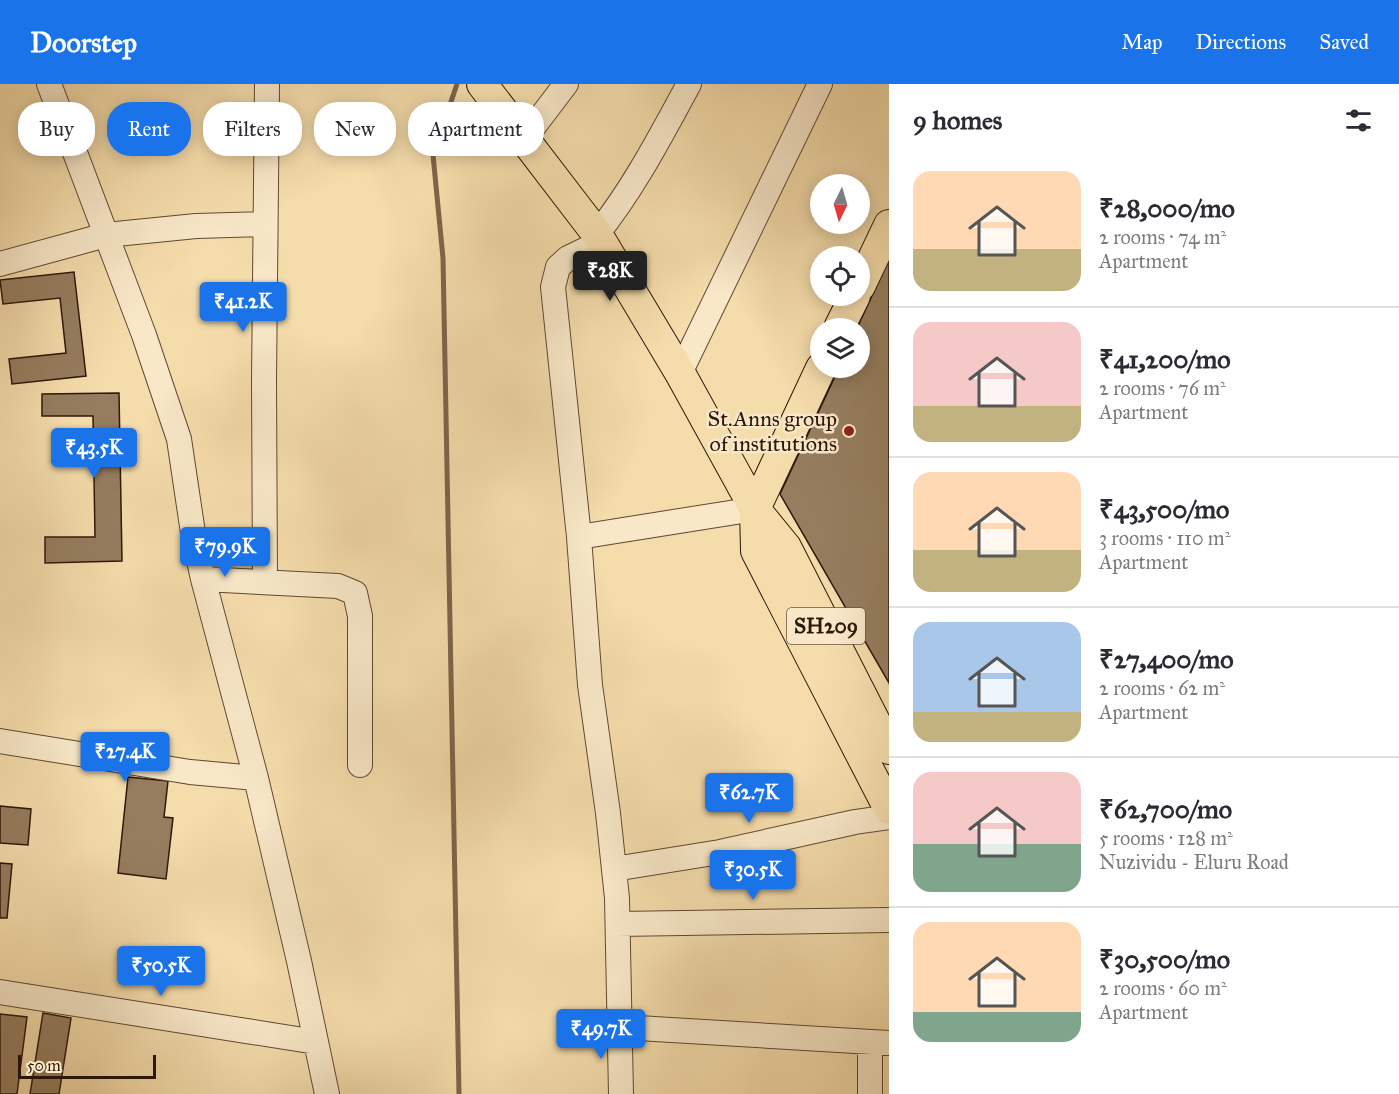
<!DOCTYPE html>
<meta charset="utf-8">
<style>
:root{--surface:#fff;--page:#f7f7f7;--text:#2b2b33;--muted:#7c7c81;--line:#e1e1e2;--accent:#1a73e8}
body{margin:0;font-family:"IM FELL Great Primer",serif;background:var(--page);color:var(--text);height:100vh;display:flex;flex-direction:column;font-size:22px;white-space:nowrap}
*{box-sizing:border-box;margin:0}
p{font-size:20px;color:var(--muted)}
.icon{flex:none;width:33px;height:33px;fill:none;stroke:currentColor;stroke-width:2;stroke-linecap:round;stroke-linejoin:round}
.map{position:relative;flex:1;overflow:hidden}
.sheet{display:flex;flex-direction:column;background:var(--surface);width:510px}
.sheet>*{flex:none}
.top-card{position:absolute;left:18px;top:18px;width:570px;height:54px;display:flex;gap:12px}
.needle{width:39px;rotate:185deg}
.tools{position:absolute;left:810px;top:90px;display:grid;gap:12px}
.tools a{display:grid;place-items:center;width:60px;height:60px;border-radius:50%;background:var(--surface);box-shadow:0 3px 15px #0003;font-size:30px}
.scale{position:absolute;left:18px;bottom:15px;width:138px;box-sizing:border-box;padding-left:6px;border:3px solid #2e170b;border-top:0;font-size:16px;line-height:21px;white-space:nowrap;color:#2e170b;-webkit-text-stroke:4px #f8e8c8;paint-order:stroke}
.price{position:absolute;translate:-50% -51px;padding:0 14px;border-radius:6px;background:var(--accent);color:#fff;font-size:20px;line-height:39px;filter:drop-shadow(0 2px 3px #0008)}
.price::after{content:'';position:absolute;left:50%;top:36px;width:18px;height:14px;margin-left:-9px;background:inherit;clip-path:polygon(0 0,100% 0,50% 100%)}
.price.current{background:#222;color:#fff}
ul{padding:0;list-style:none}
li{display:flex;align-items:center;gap:18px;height:150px;padding:0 24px}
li+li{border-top:2px solid var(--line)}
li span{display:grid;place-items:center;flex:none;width:168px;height:120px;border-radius:18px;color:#555}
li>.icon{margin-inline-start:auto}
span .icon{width:72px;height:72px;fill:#fffc;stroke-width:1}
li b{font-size:26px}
h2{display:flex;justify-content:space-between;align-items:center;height:72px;padding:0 24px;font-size:26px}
.tag{padding:0 21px;border-radius:24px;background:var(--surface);box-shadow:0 3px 15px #0003;font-size:21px;line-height:54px}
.tag.current{background:var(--accent);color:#fff}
header{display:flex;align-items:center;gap:36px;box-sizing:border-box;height:84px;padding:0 30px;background:var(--accent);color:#fff}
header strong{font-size:28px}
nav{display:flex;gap:33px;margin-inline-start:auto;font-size:21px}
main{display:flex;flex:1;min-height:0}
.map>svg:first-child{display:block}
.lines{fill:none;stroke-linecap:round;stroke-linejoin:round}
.stream{stroke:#7d654b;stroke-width:5}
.building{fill:#957d5e;stroke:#2e170b;stroke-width:1.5}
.minor-casing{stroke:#604833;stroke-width:26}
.major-casing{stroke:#2e170b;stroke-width:32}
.minor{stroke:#f8e8c8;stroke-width:24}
.major{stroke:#f5dcab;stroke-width:30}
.poi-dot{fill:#8f2418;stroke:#f8e8c8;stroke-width:2}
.labels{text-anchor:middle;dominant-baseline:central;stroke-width:5;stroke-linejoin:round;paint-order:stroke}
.shield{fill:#f8e8c8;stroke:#6b5644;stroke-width:1.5}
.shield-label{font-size:21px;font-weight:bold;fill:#2e170b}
.poi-label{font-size:22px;fill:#2e170b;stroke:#f8e8c8;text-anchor:end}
</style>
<header>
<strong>Doorstep</strong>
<nav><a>Map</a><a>Directions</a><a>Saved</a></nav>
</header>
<main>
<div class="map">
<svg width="889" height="1010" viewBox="0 0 889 1010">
<rect width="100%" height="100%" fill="#f5dcab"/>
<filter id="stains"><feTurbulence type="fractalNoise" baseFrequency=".00333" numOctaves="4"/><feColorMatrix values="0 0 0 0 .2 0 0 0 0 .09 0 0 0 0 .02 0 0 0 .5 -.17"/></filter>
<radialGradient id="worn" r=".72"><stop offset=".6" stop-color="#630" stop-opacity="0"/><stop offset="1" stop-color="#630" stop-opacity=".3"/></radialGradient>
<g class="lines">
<path class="stream" d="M457,0L433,71L443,174L459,1010"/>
</g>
<path class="building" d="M889,175V599L780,410L839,284H860V244H857Z
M74,188L86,292L12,300L9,275L66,269L60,214L3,220L0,196Z
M119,309L122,477L45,479V453H95L93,332H42V310Z
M128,693L168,697L164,733L173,734L166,795L118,789Z
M0,722L31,725L28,761L0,759Z
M0,779L12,780L7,834H0Z
M43,929L71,934L59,1010H30Z
M0,930L27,933L17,1010H0Z"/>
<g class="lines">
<defs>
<path id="minor" d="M49,0L144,251L179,355L193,449L203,495L256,694L299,877L327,1010
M525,54L566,0
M597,150C634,104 661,51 689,0
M601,158L568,174L558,183L553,203L579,453L590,601L608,729L617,814L621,1010
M0,180L106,151L196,142L265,140
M680,289L820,0
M579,453L755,425
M203,495L338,502L355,509L360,532V681
M265,497L264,297L267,0
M0,657L190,688L256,694
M614,785L720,768L855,738L889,733
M618,840L889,836
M0,908L316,958
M621,943L889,959
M870,1010V958"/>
<path id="major" d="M482,0L597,150L680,289L755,425L756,467L889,725
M860,202L889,141
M839,244L855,212
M755,425L786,463L889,665
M755,425L821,284"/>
</defs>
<use href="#minor" class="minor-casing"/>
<use href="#major" class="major-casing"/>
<use href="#minor" class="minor"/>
<use href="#major" class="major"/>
</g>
<circle class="poi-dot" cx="849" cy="347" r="6"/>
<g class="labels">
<rect class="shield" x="787" y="524" width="78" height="36" rx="4.5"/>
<g class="shield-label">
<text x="826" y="542">SH209</text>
</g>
<g class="poi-label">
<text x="837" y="334">St.Anns group<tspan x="837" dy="25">of institutions</tspan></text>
</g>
</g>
<rect width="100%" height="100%" filter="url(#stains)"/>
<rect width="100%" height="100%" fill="url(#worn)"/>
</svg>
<div class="tools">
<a><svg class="needle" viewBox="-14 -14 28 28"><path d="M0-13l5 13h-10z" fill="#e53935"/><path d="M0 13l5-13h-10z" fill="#7c7c81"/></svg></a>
<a><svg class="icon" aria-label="locate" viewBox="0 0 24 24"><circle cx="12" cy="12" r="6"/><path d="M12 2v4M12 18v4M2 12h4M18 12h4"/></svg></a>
<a><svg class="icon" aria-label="layers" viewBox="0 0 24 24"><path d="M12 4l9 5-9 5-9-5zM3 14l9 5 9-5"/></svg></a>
</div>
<div class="scale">50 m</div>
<b class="price current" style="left:610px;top:218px">₹28K</b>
<b class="price" style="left:243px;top:249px">₹41.2K</b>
<b class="price" style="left:94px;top:395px">₹43.5K</b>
<b class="price" style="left:225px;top:494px">₹79.9K</b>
<b class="price" style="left:125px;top:699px">₹27.4K</b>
<b class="price" style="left:749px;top:740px">₹62.7K</b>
<b class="price" style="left:753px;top:817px">₹30.5K</b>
<b class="price" style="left:161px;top:913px">₹50.5K</b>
<b class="price" style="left:601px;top:976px">₹49.7K</b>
<div class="top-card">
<a class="tag">Buy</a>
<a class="tag current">Rent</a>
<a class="tag">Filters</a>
<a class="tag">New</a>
<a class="tag">Apartment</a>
</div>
</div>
<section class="sheet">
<h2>9 homes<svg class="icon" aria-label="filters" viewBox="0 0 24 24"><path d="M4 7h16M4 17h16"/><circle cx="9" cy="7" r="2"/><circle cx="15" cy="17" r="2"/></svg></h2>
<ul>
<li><span style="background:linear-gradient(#ffd9b3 65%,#c2b280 0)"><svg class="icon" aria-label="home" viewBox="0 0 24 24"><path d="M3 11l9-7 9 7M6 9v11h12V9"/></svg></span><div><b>₹28,000/mo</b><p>2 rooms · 74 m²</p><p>Apartment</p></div></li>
<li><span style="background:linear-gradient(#f6c9c9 70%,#c2b280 0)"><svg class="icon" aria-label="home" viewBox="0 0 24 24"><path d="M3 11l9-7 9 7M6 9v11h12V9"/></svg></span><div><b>₹41,200/mo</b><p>2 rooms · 76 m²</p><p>Apartment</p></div></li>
<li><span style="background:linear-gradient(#ffd9b3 65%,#c2b280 0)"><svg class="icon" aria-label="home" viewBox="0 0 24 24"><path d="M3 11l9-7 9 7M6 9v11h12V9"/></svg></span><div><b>₹43,500/mo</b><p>3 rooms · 110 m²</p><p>Apartment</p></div></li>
<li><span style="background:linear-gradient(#a9c7e8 75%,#c2b280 0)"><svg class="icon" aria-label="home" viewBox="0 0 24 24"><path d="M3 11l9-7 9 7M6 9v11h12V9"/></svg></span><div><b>₹27,400/mo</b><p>2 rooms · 62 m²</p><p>Apartment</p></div></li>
<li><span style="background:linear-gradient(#f6c9c9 60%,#7fa58c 0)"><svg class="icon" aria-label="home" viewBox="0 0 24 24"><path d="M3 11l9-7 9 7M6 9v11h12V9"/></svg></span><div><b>₹62,700/mo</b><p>5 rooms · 128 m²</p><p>Nuzividu - Eluru Road</p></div></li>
<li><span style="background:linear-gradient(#ffd9b3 75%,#7fa58c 0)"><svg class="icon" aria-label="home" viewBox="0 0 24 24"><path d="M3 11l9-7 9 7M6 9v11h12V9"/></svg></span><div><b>₹30,500/mo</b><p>2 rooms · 60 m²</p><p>Apartment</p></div></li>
</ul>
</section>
</main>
